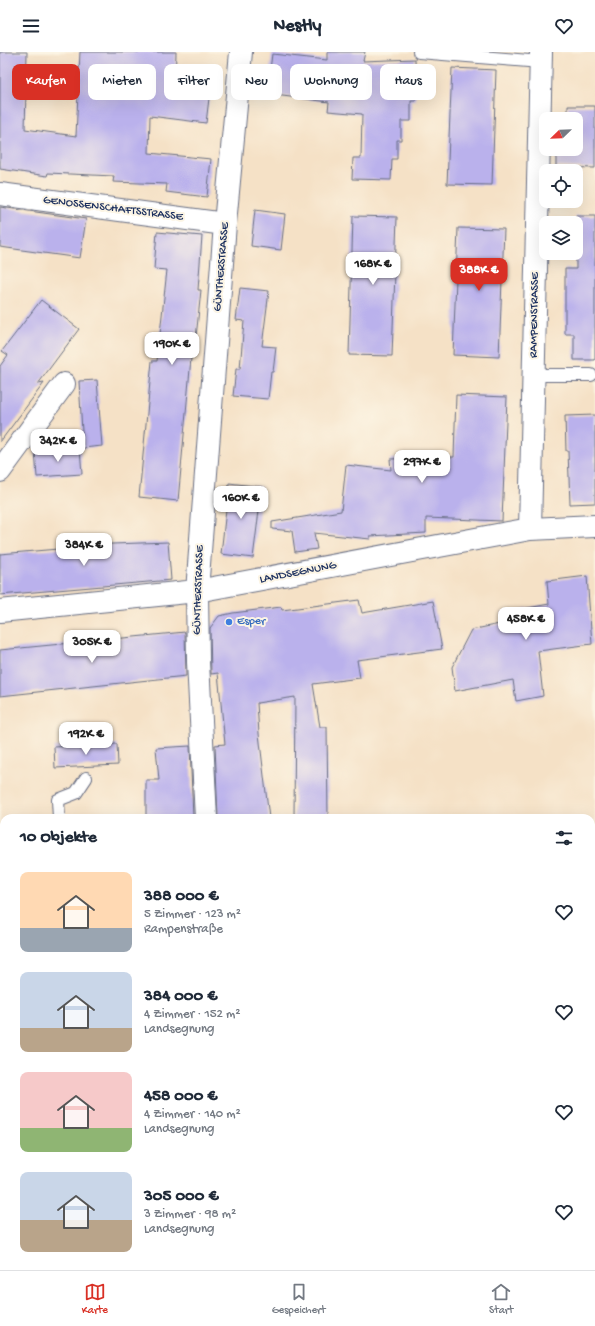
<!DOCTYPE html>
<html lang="de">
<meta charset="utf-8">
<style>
:root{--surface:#fff;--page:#f6f6f7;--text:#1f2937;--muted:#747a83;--line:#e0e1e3;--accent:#d93025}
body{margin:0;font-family:"Gochi Hand",sans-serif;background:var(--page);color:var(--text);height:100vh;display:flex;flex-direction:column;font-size:15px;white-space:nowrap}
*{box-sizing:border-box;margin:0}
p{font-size:13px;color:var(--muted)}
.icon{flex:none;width:22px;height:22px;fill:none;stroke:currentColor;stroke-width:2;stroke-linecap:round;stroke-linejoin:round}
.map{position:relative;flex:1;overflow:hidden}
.sheet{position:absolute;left:0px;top:762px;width:595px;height:456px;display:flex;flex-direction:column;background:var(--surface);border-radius:12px 12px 0 0;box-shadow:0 4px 16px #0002}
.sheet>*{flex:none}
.hud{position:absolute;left:12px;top:12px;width:571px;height:36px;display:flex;gap:8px}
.needle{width:26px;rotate:247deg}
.tools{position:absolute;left:539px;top:60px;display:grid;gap:8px}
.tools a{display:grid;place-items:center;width:44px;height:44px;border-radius:8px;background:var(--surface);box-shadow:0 4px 16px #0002;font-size:20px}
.price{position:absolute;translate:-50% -34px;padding:0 9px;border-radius:8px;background:#fff;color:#222;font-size:13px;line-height:26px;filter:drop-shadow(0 1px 2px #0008)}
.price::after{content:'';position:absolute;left:50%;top:24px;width:12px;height:9px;margin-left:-6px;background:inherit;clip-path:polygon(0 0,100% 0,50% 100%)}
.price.active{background:var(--accent);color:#fff}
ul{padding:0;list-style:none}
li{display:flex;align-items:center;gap:12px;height:100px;padding:0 20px}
li span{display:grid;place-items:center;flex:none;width:112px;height:80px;border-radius:8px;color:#555}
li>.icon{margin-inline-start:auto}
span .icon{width:48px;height:48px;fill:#fffc;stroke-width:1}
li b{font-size:17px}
h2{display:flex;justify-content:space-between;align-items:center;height:48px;padding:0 20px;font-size:17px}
.pill{padding:0 14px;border-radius:8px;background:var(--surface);box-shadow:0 4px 16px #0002;font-size:14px;line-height:36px}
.pill.active{background:var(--accent);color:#fff}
header{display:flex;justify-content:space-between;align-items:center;height:52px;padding:0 20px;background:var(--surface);font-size:18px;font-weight:800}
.tabs{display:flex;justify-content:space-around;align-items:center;height:56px;border-top:1px solid var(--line);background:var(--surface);font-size:11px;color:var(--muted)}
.tabs a{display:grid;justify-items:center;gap:2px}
.tabs .active{color:var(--accent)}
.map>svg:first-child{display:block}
.building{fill:#bab1ec}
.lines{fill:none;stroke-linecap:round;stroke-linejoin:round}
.service-casing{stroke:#676d82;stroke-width:14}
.minor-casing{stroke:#676d82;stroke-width:24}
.service{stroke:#fff;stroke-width:12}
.minor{stroke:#fff;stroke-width:22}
.shop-dot{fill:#3f7fe0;stroke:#fcf5e5;stroke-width:1.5}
.labels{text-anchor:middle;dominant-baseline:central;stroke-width:4;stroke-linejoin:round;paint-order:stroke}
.street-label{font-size:12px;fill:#1b2f5e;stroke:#fcf5e5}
.shop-label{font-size:12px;fill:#366cbe;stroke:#fcf5e5;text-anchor:start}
</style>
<header><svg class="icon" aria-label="menu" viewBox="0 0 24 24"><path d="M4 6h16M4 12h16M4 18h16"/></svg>Nestly<svg class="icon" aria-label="heart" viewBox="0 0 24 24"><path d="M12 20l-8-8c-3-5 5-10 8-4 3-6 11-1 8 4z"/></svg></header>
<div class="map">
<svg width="595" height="1218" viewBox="0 0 595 1218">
<rect width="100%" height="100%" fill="#fcf5e5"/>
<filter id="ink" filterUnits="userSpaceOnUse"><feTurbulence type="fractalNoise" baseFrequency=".025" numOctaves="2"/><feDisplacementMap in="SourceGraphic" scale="8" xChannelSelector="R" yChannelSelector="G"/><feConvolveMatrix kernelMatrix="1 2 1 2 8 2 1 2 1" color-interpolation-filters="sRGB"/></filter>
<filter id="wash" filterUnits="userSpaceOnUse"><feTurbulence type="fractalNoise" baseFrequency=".012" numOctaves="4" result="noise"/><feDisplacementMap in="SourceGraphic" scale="16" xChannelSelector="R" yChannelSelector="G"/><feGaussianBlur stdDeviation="0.9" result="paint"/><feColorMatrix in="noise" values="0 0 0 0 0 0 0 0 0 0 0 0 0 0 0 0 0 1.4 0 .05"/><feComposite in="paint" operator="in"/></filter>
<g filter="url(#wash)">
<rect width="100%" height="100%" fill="#f5e1c6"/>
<g id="blocks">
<path class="building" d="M0,0H27L25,77L76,84L80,0H176L175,34L210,38L206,71L150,64L149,101L211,107L207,145L166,140L167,132L113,130L114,124L48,121L47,124L0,117Z
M327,0H365L363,9L415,7L416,49H411V69H401V88H397V107H392L391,128L352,127L353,106H361L362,62L328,59L329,50L267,42L272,2L327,8Z
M452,16L496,18L492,133L447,132Z
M568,54H595V116L556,115V97H576V67H568Z
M0,155L86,167L80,206L0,195Z
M255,158L285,162L281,198L251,194Z
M353,164L397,165L392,304L349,303Z
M576,164H595V308H574V282H565V217H576Z
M458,176L504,177L499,305L453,303Z
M157,180L202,184L198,238H201L195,295H192L178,449L139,445L152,309H157L167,218L154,217Z
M240,236L269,239L262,294L276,295L273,320H271L268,347L233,344L236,317H240L244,269L236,268Z
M41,248L79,277L38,332L44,331L0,390V314L8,303L2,299Z
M97,328L102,394L83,396L79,329Z
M456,343L507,345L502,469L426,466V481L370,484V487L314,481L317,497L295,500L292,479L272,477V470L341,459L346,413L391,418L390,407L454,405Z
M595,363V451L570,452L568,399H566L565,364Z
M80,397L82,422L37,425L35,399Z
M229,431L262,435L253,506L221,502Z
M168,490L171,528L0,543V502L58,497V494Z
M587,524L592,592L538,599L543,644L516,649L513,628L455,639L452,615L471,578L504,571L502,561L549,552L547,529Z
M359,548L362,561L433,549L442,597L357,608L360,626L313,632L320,675H327L328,766H294L295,645L257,651L259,682L269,766H218L215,693L225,692L218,621L211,622L210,576L219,564L233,561L281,555L282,558Z
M185,580L186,624L0,644V598Z
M117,692L118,713L55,716L54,695Z
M190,694L193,766H146V728H159L156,696Z"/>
</g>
</g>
<g filter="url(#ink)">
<use href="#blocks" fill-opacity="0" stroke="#676d82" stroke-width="1"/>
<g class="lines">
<defs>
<path id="service" d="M419,0L541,10
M533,323H591
M59,766L58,748L76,741L86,726"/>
<path id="minor" d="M0,142L225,172
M0,419L64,332
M530,477L541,0
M0,559L197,539L530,477L595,474
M206,766L198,610L197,539L225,172L241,0
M591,843L595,842
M0,883H4
M591,1079L595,1078
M234,1214V1218"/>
</defs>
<use href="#service" class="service-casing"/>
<use href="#minor" class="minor-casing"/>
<use href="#service" class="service"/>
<use href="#minor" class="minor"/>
</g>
</g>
<circle class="shop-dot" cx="229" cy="570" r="4"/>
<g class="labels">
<g class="street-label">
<text transform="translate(113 157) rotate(7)">GENOSSENSCHAFTSSTRASSE</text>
<text transform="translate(222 215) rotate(-85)">GÜNTHERSTRASSE</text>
<text transform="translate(535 263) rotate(-89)">RAMPENSTRASSE</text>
<text transform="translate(298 521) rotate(-11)">LANDSEGNUNG</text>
<text transform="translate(199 538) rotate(-88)">GÜNTHERSTRASSE</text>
</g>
<g class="shop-label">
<text x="237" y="570">Esper</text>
</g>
</g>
</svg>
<div class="tools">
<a><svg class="needle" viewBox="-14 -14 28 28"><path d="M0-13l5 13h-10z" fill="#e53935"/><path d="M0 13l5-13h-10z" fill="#747a83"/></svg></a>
<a><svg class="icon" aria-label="locate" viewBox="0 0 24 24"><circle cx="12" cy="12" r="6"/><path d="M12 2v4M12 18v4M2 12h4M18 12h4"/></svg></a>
<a><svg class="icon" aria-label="layers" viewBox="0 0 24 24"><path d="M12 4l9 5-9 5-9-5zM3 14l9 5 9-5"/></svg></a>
</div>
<b class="price" style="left:373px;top:234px">168K €</b>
<b class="price active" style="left:479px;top:240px">388K €</b>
<b class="price" style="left:172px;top:314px">190K €</b>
<b class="price" style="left:58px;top:411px">342K €</b>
<b class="price" style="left:422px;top:432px">297K €</b>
<b class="price" style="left:241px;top:468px">160K €</b>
<b class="price" style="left:84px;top:515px">384K €</b>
<b class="price" style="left:526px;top:589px">458K €</b>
<b class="price" style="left:92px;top:612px">305K €</b>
<b class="price" style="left:86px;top:704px">192K €</b>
<div class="hud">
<a class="pill active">Kaufen</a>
<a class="pill">Mieten</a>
<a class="pill">Filter</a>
<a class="pill">Neu</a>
<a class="pill">Wohnung</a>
<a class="pill">Haus</a>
</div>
<section class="sheet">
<h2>10 Objekte<svg class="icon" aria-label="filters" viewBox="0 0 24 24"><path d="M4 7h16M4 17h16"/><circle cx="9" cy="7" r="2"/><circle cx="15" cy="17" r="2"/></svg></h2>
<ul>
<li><span style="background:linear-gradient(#ffd9b3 70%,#9aa5b1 0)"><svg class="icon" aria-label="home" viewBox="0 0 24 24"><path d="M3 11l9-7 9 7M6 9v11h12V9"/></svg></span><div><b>388 000 €</b><p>5 Zimmer · 123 m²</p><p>Rampenstraße</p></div><svg class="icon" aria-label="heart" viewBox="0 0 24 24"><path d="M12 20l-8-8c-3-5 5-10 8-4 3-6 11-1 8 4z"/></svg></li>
<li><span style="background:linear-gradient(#c9d6e8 70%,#b9a48a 0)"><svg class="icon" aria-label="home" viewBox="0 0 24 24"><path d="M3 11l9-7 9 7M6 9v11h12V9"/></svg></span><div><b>384 000 €</b><p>4 Zimmer · 152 m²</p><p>Landsegnung</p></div><svg class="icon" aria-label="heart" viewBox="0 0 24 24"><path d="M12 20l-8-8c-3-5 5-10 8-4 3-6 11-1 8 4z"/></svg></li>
<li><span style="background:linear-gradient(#f6c9c9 70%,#8fb573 0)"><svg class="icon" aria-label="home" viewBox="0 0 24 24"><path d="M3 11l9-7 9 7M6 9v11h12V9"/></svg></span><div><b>458 000 €</b><p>4 Zimmer · 140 m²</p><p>Landsegnung</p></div><svg class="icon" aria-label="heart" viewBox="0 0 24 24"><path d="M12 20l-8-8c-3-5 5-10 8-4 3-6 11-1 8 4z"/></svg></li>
<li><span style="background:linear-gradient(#c9d6e8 60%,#b9a48a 0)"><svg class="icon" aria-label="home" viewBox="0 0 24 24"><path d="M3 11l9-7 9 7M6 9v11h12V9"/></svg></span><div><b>305 000 €</b><p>3 Zimmer · 98 m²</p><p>Landsegnung</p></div><svg class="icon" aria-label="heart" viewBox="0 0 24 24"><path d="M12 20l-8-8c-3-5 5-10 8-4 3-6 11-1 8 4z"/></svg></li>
</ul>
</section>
</div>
<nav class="tabs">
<a class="active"><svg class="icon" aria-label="map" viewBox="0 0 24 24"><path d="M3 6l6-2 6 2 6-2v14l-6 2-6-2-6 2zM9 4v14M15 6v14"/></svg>Karte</a>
<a><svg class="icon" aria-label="saved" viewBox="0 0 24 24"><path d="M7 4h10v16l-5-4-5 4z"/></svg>Gespeichert</a>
<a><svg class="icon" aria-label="home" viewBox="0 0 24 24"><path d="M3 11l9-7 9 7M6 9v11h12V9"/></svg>Start</a>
</nav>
